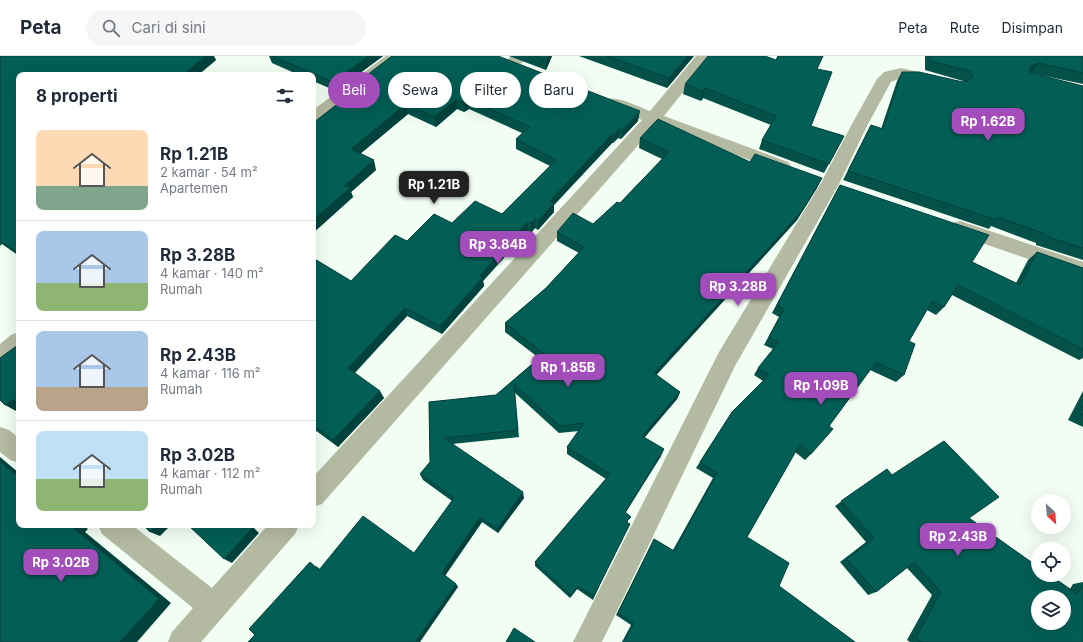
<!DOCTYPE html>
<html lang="id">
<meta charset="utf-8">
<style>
:root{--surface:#fff;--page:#f6f6f7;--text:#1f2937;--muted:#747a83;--line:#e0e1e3;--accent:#a34dbb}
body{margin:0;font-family:Inter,sans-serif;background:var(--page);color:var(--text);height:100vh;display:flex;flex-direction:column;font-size:15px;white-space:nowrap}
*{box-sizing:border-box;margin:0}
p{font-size:13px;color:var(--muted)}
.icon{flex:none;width:22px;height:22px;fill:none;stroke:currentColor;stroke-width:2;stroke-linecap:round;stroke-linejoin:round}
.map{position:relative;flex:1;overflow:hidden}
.sheet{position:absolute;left:16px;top:16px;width:300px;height:456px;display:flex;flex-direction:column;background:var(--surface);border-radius:8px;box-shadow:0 4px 16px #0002}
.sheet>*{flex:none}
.top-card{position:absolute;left:328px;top:16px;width:380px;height:36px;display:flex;gap:8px}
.needle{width:26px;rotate:154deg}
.controls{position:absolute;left:1031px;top:438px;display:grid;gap:8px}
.controls a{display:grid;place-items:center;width:40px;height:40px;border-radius:50%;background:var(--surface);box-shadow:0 4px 16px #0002;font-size:20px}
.price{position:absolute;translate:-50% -34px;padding:0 9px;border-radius:8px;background:var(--accent);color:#fff;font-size:13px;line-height:26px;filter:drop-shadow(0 1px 2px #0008)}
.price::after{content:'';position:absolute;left:50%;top:24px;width:12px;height:9px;margin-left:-6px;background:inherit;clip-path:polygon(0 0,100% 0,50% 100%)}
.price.current{background:#222;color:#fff}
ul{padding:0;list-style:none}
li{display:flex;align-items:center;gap:12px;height:100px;padding:0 20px}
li+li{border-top:1px solid var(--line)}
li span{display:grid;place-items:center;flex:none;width:112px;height:80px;border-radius:8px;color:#555}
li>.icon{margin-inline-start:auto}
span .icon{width:48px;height:48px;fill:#fffc;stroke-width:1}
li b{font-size:17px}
h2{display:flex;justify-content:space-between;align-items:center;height:48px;padding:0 20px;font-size:17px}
.chip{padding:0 14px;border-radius:18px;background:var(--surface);box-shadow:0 4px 16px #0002;font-size:14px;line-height:36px}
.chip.current{background:var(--accent);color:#fff}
header{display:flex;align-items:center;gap:24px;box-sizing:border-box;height:56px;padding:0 20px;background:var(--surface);border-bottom:1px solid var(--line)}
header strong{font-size:19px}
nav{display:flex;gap:22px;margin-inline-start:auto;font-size:14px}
.search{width:280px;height:36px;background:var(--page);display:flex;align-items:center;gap:10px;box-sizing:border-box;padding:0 14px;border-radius:22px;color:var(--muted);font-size:15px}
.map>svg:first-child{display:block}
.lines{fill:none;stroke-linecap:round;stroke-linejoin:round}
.street{fill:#b4baa1;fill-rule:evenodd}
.wall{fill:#035149}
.shaded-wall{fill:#02423c}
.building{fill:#035e55;stroke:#02423c;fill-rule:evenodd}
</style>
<header>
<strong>Peta</strong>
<div class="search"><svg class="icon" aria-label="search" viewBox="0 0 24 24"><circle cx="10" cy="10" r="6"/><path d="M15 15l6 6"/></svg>Cari di sini</div>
<nav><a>Peta</a><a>Rute</a><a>Disimpan</a></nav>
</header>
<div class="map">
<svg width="1083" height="586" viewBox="0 0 1083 586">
<rect width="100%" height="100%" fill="#f2fdf3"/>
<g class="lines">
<path class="street" d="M386,0H404L319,66L313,67V54Z
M511,0H528C522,8 515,14 506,11L503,8Z
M696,0H712L664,60L788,106L791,110L788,114L782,116L776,114L656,69L322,448L313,451V421L642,64L606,51L604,47L606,43C619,40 637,50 650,55Z
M901,12L937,20L939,23L937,26L931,28L901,22L891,26L868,68L839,128L735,310L602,586H573L719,296L821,127L852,68L877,23L884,16Z
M960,165L1083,206V222L953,177L950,172L953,167Z
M19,276V298L8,308L0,310V288L11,279Z
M0,371L9,374L19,382V407L10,404L0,396Z
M98,469H132L212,532L268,469H299L295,478L201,586H168L172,576L193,552L102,478Z"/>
</g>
<path class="wall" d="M0,0L216,4L198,19H19V200L2,188L0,190Z
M269,0H383L336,35L313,25V19H299L272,7Z
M392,0L638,65L621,83L618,82L613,87H612L554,149V156L538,174L535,172L531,177L528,175L483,225L484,230L442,278L407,260L355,317L384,342L338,391L315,374L313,376V202L351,225L407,185L452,167L502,158L550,110L516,93V83L522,77L469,53L464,56L457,53L436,71L408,58L360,98L376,114L351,136L353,141L313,177V67L350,38L349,34L350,33V32Z
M509,0H552L546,14Z
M579,0H694L667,32Z
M925,0H1083V28L1030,17L1083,30V204L1036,189V187L991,170L989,173L843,124L871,69L881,73L897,25L902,16L963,26H964L963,25L925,14Z
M776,4L817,13L811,70L844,80L824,117L759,93L762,84L771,69L703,42L701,45L683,38L685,28Z
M640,82L750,106L817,132L797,164L656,319L680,336L677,343L644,381L661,400L625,456L628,466L593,544L577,533L570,542L535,510V506L606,423L567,398V391L579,375L559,377L514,336L519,381L452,388L524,442L498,477L482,466L445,520L456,528L458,531L248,586L316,510L320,513L414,497L452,445L423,424L420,418L430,406L429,346L496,339L539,302L505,276V267L546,232L579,197L557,185V176L593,168L620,147L662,103L639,92Z
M835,138L972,206L1016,227L1028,204L1037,196L1083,212V302L1079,304L952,239L944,251L936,259L927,254L909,285L904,319L896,326L870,314L829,370L811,398L805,404L795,396L747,481L779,530L855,586H622L631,569L616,559L654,483L673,494L713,422L696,412L732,356L763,325L754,319L758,312L773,293L764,289L779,261L772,257Z
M1083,335V371L1068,364Z
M887,413L892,419L969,462L1070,533L1073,528L1083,526V586H910L907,584L932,539L907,512L876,536L868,539L840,506L866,486L835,450Z"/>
<path class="shaded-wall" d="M205,0H214L216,4L198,19H183Z
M369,0H383L336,35L333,26Z
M548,0H552L546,14V4Z
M688,0H694L667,32L669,22Z
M1038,7L1031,17L1024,19L1031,10Z
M705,32L703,42L701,45L703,35Z
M468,43L469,53L464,56L463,47Z
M456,44L457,53L436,71L434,61Z
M406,48L408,58L354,103L351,93Z
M640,55L638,65L621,83L623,74Z
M620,72L618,82L613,87L615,78Z
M613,77L612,87L554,149V156L538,174V165L550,145Z
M374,104L376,114L351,136L353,141L313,177V164L344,130Z
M822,122L817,132L797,164L651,325L654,317Z
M535,163V172L531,177V167Z
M527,166L528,175L483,225L484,230L442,278L440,270L480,220Z
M405,252L407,260L352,319L348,312Z
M380,335L384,342L338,391L333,384Z
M680,336L677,343L640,387L642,380Z
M13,343L19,346V353L16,355L5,349Z
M313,371L315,374L313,376Z
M664,393L661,400L623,461L625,456Z
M0,401L19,417V422L0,406Z
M523,436L524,442L498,477L497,473Z
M480,461L482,466L444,521L442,517Z
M72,469H82L88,473L85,476L171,547L137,586H120L71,470Z
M157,469H171L160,480L150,476Z
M249,469H251L259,477L232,507L224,503Z
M456,528L458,531L420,586H415Z
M578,530L577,533L570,542L571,539Z"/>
<path class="building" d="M0,0H205L183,19H19V198L0,185Z
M272,0H369L333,26Z
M392,0H498L640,55L623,74L620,72L615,78L613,77L550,145L554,147L538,165L535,163L531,167L527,166L480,220L483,221L440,270L405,252L348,312L380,335L333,384L313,369V202L351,225L395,179L407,185L434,158L452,167L475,145L502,158L556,104L516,83L530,71L468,43L463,47L456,44L434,61L406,48L351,93L374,104L344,130L350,132L313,164V67L353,36L349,34L351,33L350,32Z
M534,0H548L546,4Z
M607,0H688L669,22Z
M708,0H765L776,4L778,0H823L817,13L832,16L811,70L844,80L829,108L762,84L776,60L705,32L703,35L685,28Z
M930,0H1083V17L1038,7L1031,10L1029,14L1031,17L1083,30V192L1045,180V178L998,161L997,164L848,115L871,69L883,73L902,16H919L963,26L970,24L973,20L970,15L930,5Z
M658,63L750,106L755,98L822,122L802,155L654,317L680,336L642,380L664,393L625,456L631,461L626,466L630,468L594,540L578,530L571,539L535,506L610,418L567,391L584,367L560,370L514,328L518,374L444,382L523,436L497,473L480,461L442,517L456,528L415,586H248L255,579L249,573L310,506L319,514L363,460L414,497L454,442L420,418L430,406L429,346L496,339L544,298L505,267L546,232L584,191L557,176L573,157L593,168L617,146L620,147L669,96L640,82Z
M840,129L989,179L972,206L1020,229L1037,196L1083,212V293L958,229L944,251L932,245L909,285L915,288L904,319L876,306L829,370L833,373L811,398L800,388L747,481L789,507L779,530L855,586H623L634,567L618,557L654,483L674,495L717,417L700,406L732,356L769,319L758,312L779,286L769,281L784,253L777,249Z
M18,289L19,290V349L13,343L5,349L0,344V302Z
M1083,350V359L1079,357Z
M944,385L999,441L969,462L1038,511V519H1050L1077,538L1083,530V586H921L916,582L941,536L914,506L876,536L847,503L874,482L841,445L887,413L892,419ZM1038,541H1064V567H1038Z
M0,406L19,422V469H72L71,470L159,543L120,586H0Z
M143,469H157L150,476Z
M188,469H249L252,472L224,503Z
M514,572L535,586H506Z"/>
</svg>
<div class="controls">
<a><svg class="needle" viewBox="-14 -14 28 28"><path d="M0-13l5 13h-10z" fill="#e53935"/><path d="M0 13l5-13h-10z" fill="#747a83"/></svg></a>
<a><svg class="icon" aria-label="locate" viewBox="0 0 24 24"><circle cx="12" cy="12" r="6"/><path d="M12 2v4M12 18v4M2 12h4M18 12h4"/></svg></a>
<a><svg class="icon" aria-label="layers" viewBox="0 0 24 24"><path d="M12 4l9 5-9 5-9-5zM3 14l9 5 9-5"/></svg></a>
</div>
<b class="price" style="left:988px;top:86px">Rp 1.62B</b>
<b class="price current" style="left:434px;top:149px">Rp 1.21B</b>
<b class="price" style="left:498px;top:209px">Rp 3.84B</b>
<b class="price" style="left:738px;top:251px">Rp 3.28B</b>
<b class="price" style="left:568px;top:332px">Rp 1.85B</b>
<b class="price" style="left:821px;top:350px">Rp 1.09B</b>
<b class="price" style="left:958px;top:501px">Rp 2.43B</b>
<b class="price" style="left:61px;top:527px">Rp 3.02B</b>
<div class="top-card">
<a class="chip current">Beli</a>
<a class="chip">Sewa</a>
<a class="chip">Filter</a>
<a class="chip">Baru</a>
</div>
<section class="sheet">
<h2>8 properti<svg class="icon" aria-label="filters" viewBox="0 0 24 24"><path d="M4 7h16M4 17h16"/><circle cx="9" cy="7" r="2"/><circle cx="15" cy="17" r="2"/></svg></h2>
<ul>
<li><span style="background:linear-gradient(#ffd9b3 70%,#7fa58c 0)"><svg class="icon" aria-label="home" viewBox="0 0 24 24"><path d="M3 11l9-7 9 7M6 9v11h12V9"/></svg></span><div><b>Rp 1.21B</b><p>2 kamar · 54 m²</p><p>Apartemen</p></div></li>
<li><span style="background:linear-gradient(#a9c7e8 65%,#8fb573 0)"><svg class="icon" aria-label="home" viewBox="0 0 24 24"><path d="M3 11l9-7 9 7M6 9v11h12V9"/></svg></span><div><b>Rp 3.28B</b><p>4 kamar · 140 m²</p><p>Rumah</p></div></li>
<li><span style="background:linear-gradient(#a9c7e8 70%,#b9a48a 0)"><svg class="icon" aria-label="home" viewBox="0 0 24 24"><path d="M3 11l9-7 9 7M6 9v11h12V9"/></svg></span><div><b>Rp 2.43B</b><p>4 kamar · 116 m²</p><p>Rumah</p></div></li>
<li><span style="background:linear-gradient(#bfe0f5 60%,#8fb573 0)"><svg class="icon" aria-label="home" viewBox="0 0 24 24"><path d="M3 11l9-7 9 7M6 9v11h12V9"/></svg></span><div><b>Rp 3.02B</b><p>4 kamar · 112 m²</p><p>Rumah</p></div></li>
</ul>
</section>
</div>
